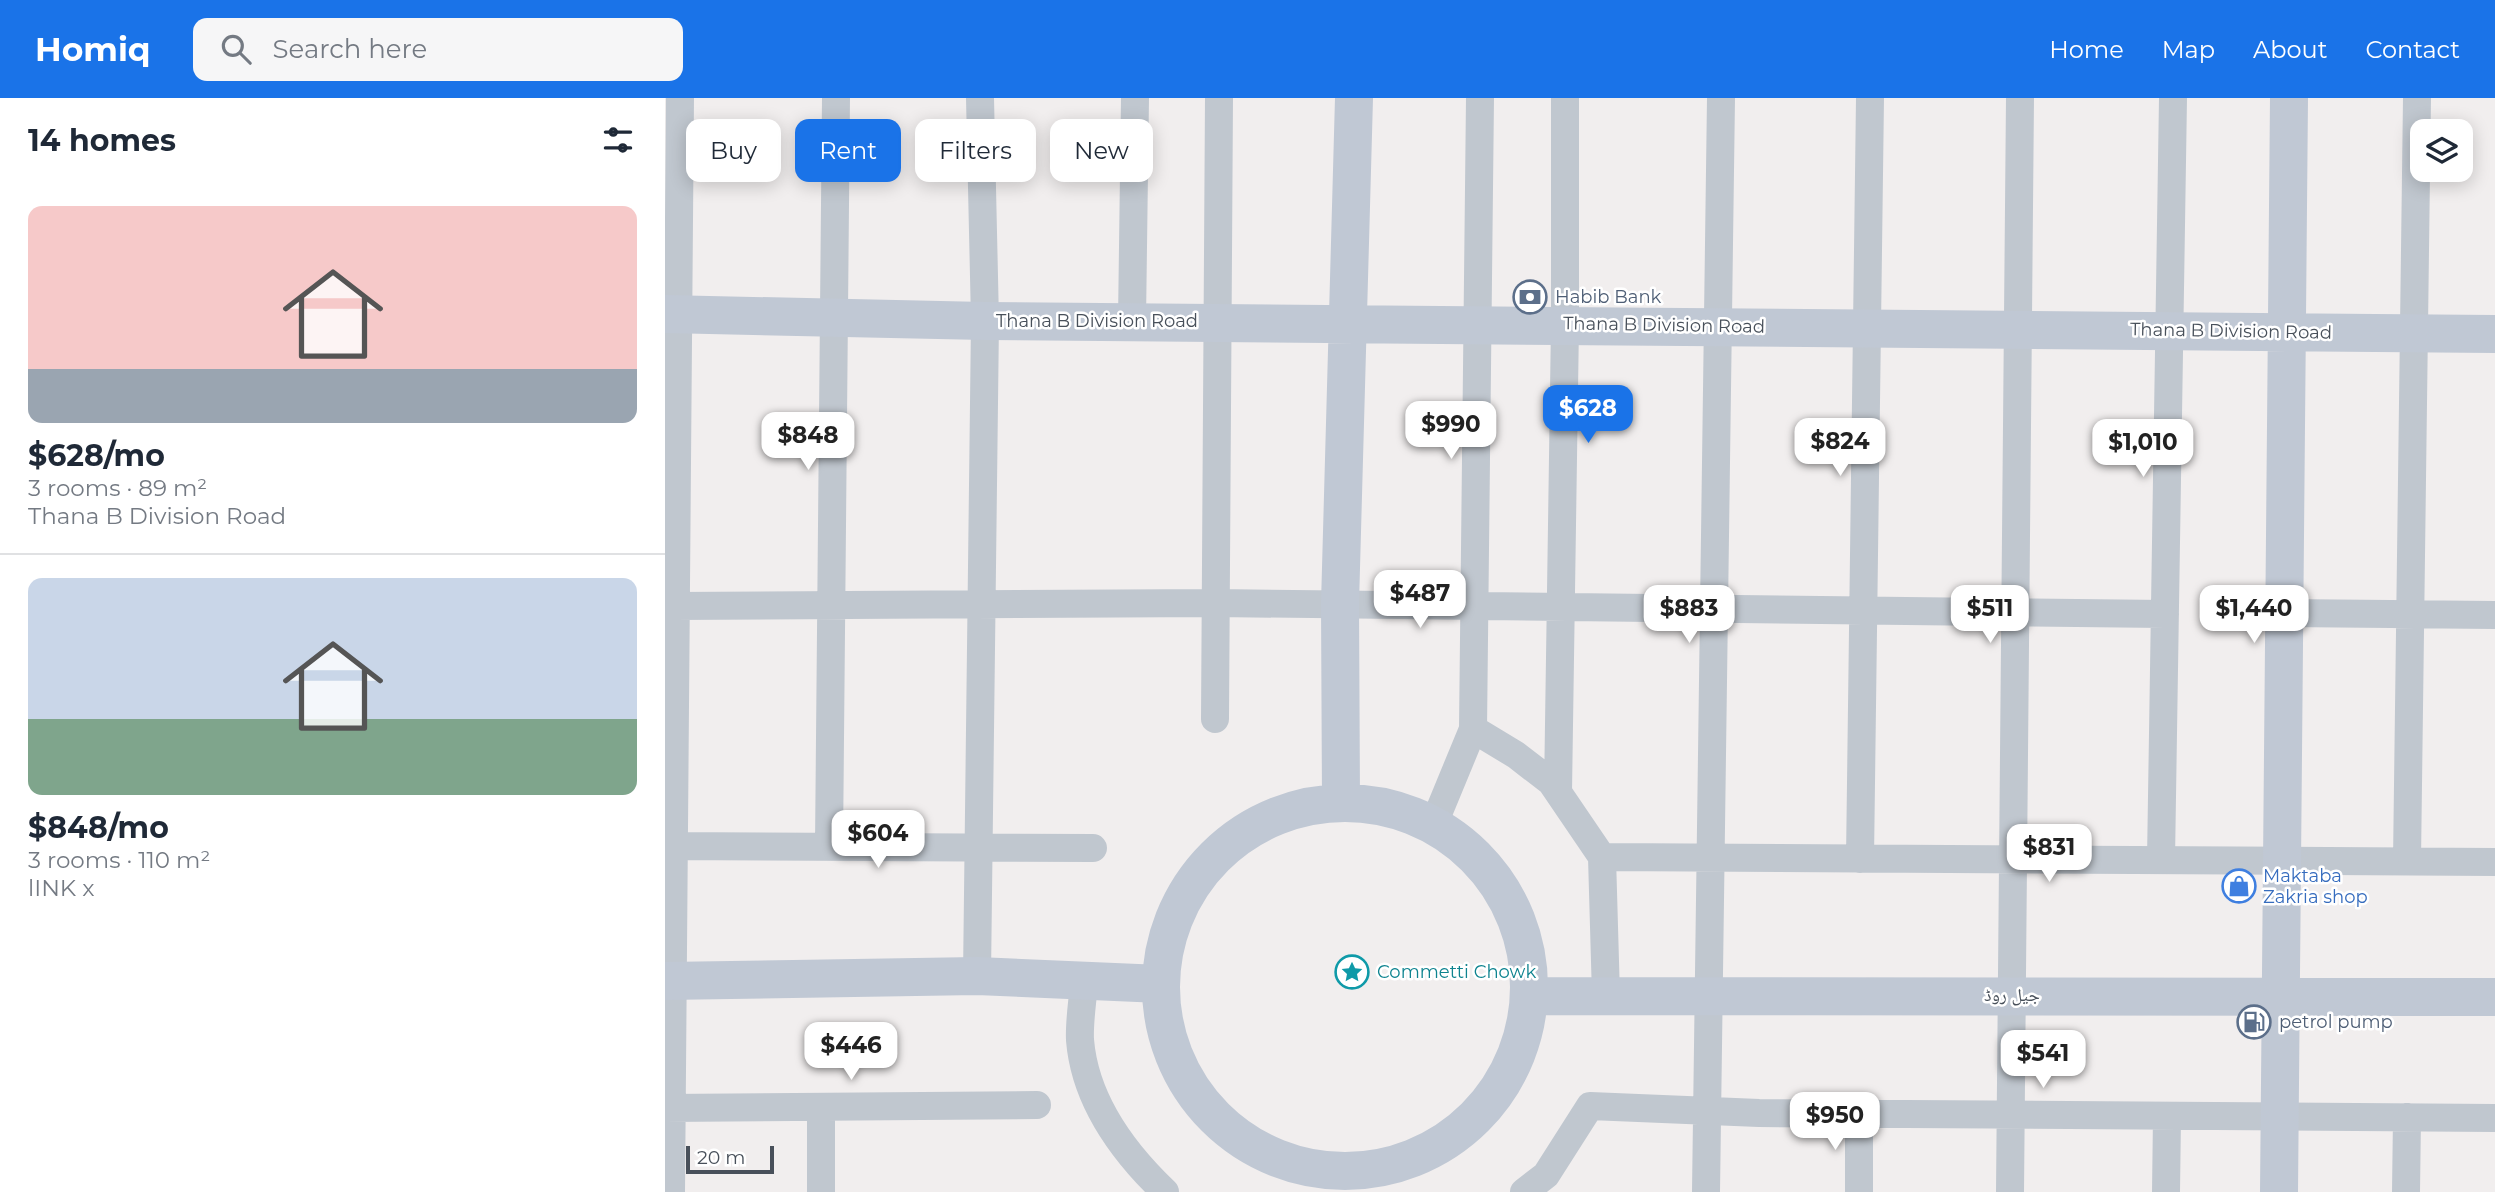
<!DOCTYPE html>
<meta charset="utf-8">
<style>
:root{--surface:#fff;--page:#f6f6f7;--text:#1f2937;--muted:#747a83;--line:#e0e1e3;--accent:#1a73e8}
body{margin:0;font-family:Montserrat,"Noto Naskh Arabic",sans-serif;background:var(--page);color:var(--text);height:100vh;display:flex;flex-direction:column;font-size:26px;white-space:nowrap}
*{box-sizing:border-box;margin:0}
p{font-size:23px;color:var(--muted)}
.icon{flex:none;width:38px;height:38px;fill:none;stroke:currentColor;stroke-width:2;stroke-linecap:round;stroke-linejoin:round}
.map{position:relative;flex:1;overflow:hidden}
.sheet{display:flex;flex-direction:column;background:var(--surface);width:665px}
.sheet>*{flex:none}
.banner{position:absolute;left:21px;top:21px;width:665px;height:63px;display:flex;gap:14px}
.buttons{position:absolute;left:1745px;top:21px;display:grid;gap:14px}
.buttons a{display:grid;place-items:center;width:63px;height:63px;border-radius:14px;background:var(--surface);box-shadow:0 4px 18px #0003;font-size:35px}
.scale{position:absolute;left:21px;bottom:18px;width:88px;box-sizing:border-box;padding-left:7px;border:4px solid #48505a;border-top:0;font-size:19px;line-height:24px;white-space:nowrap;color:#48505a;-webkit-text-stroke:5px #fff;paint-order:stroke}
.price{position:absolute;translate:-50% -60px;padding:0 16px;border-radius:14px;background:#fff;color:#222;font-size:23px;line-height:46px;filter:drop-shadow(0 2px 4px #0008)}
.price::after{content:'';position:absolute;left:50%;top:42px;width:21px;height:16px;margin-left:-10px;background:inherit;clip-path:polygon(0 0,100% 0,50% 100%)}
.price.current{background:var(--accent);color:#fff}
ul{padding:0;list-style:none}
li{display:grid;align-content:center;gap:14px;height:371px;padding:0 28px}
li+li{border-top:2px solid var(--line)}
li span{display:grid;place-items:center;height:217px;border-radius:14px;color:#555}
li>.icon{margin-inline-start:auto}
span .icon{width:126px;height:126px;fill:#fffc;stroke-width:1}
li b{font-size:30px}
h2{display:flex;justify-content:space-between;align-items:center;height:84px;padding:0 28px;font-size:30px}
.tag{padding:0 24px;border-radius:14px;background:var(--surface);box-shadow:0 4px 18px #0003;font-size:24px;line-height:63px}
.tag.current{background:var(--accent);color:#fff}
header{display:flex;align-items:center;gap:42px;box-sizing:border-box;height:98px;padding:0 35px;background:var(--accent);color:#fff}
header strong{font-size:33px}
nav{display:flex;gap:38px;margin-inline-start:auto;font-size:24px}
.search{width:490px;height:63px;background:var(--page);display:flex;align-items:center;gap:18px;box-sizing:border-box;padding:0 24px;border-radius:14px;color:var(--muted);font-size:26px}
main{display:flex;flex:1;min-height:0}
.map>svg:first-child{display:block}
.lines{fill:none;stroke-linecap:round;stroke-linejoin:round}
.street{stroke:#c0c7cf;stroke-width:28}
.secondary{stroke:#c0c8d4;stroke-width:38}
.labels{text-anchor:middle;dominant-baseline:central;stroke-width:5;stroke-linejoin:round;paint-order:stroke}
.service-label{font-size:18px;fill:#4e5e75;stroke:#fff;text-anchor:start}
.street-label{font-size:18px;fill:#48505a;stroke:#fff}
.shop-label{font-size:18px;fill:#366cbe;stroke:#fff;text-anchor:start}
.culture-label{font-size:18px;fill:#0d838f;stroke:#fff;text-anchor:start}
</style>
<header>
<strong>Homiq</strong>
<div class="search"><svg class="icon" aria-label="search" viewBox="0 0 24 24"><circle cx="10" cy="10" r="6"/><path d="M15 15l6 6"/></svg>Search here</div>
<nav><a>Home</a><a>Map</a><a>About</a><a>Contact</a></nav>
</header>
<main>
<section class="sheet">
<h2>14 homes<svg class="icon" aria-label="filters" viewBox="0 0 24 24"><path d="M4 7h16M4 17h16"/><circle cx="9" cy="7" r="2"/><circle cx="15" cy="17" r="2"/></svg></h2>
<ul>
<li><span style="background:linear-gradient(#f6c9c9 75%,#9aa5b1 0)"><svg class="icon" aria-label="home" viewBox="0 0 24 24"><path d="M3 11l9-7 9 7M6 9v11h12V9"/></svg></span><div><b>$628/mo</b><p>3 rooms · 89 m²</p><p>Thana B Division Road</p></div></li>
<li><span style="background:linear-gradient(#c9d6e8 65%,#7fa58c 0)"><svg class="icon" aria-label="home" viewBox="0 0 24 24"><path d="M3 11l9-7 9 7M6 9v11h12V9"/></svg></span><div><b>$848/mo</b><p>3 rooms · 110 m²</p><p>lINK x</p></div></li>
</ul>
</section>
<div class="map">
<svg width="1830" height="1094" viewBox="0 0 1830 1094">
<rect width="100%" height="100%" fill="#f1eeee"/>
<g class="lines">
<path class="street" d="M467,223L470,0
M10,508L551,505L1500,516
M1619,515L1830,517
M550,621L554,0
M808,631L851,657L886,684L937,759L941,898
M893,694L900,226V0
M768,728L808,631L815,0
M0,748L428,750
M164,748L171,0
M937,759L1830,764
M1195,761L1205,0
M1496,762L1508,0
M1742,763L1752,0
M312,878L320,223L315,0
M419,883C418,902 414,923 415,942C420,1003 457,1053 500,1094
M0,1010L372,1007
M6,1094L15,0
M156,1094V1009
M859,1094L881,1077L925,1008L1094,1015L1830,1020
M1041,1094L1056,0
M1194,1094V1015
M1345,1094L1355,0
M1501,1094L1502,1018
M1741,1094L1742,1019"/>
<path class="secondary" d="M0,216L320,223L1830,236
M676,703L675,506L689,0
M496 889a184 184 0 1 1 368 0a184 184 0 1 1-368 0Z
M0,883L312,878L496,886
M865,898L1830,899
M1614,1094L1624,0"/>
</g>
<defs>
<symbol id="bank-ring" viewBox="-11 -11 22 22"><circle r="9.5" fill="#fff" stroke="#5c6f8a" stroke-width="1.5"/><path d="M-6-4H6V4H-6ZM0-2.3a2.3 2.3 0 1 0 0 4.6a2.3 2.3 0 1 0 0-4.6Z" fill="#5c6f8a"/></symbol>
<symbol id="shop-ring" viewBox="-11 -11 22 22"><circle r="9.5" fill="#fff" stroke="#3f7fe0" stroke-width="1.5"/><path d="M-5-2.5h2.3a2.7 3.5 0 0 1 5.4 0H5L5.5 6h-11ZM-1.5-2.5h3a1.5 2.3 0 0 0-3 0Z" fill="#3f7fe0"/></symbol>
<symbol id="sight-ring" viewBox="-11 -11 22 22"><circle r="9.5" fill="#fff" stroke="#0f9aa8" stroke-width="1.5"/><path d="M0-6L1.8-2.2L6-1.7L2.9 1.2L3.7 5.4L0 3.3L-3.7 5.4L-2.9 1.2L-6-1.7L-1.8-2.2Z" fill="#0f9aa8"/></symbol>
<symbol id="fuel-ring" viewBox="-11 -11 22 22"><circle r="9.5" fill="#fff" stroke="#5c6f8a" stroke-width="1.5"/><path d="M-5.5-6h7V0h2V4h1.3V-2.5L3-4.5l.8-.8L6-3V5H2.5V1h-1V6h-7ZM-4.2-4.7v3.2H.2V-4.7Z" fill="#5c6f8a"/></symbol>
</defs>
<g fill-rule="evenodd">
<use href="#bank-ring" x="846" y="180" width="38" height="38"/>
<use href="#shop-ring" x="1555" y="769" width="38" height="38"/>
<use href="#sight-ring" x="668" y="855" width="38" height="38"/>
<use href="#fuel-ring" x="1570" y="905" width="38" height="38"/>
</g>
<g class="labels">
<g class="service-label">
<text x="890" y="199">Habib Bank</text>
<text x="1614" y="924">petrol pump</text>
</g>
<g class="street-label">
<text x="432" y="223">Thana B Division Road</text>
<text transform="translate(999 227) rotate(1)">Thana B Division Road</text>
<text transform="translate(1566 233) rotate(1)">Thana B Division Road</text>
<text x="1347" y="897">جیل روڈ</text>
</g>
<g class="shop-label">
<text x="1598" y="778">Maktaba<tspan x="1598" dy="21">Zakria shop</tspan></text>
</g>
<g class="culture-label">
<text x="712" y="874">Commetti Chowk</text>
</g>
</g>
</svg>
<div class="buttons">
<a><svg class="icon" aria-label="layers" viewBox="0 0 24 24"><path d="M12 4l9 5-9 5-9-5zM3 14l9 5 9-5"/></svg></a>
</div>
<div class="scale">20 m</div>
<b class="price current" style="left:923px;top:347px">$628</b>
<b class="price" style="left:786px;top:363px">$990</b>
<b class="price" style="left:143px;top:374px">$848</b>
<b class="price" style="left:1175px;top:380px">$824</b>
<b class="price" style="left:1478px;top:381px">$1,010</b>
<b class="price" style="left:755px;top:532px">$487</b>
<b class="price" style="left:1024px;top:547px">$883</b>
<b class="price" style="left:1325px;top:547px">$511</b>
<b class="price" style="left:1589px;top:547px">$1,440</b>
<b class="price" style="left:213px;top:772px">$604</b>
<b class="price" style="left:1384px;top:786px">$831</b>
<b class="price" style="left:186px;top:984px">$446</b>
<b class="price" style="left:1378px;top:992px">$541</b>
<b class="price" style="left:1170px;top:1054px">$950</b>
<div class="banner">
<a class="tag">Buy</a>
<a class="tag current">Rent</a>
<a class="tag">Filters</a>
<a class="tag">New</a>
</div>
</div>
</main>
